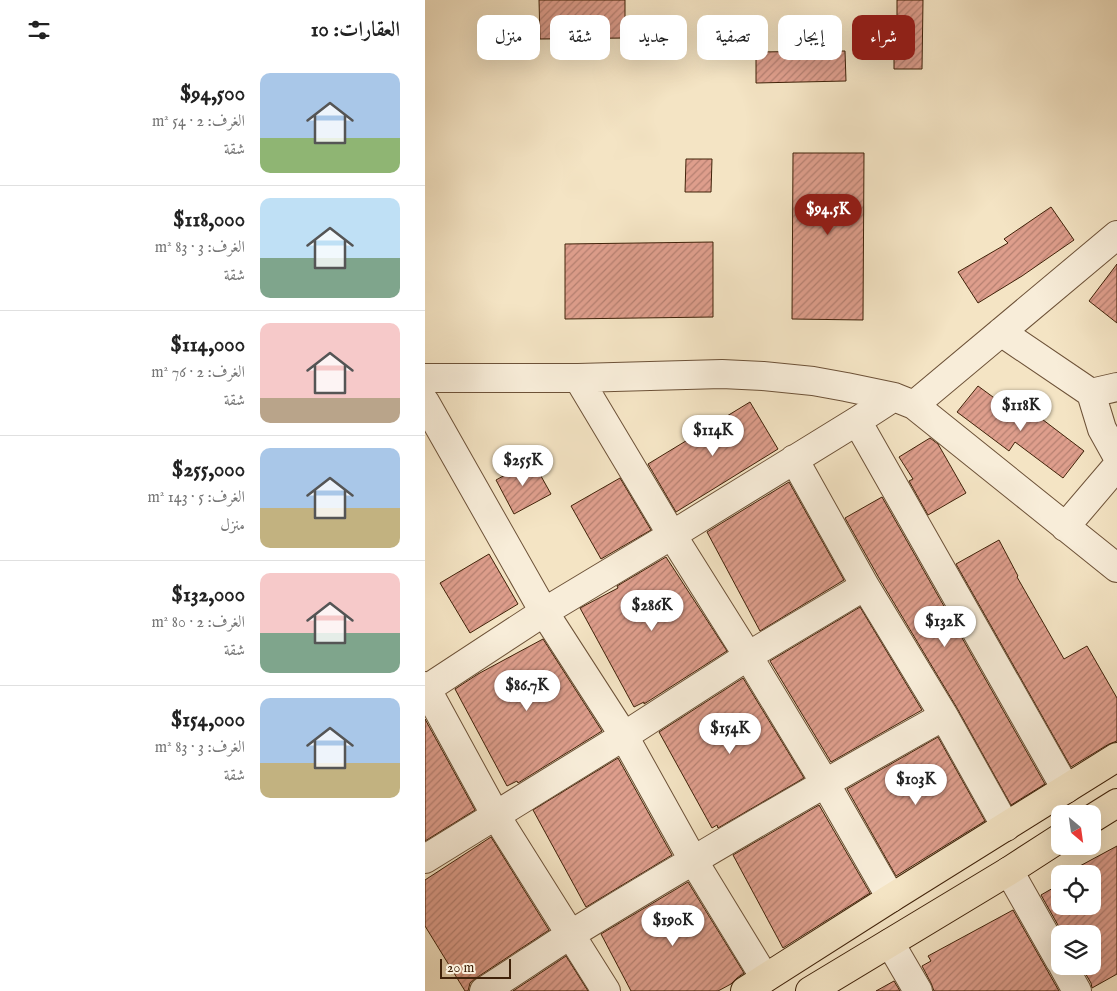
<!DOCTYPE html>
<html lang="ar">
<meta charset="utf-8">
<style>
:root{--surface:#fff;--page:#f6f6f6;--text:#222;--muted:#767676;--line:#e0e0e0;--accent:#8f2418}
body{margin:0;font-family:"IM FELL English",Amiri,serif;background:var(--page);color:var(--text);direction:rtl;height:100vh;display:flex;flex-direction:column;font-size:19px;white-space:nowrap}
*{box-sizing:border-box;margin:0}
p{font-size:16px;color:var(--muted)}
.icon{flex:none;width:28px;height:28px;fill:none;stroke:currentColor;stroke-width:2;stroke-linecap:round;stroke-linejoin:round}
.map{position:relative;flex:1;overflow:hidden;direction:ltr}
.panel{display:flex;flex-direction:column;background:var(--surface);width:425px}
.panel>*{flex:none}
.banner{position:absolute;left:15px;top:15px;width:475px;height:45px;direction:rtl;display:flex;gap:10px}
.needle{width:32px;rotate:151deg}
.tools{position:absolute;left:626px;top:805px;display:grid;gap:10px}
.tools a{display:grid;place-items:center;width:50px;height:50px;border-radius:10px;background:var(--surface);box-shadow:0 5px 20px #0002;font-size:25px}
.scale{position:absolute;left:15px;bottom:12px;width:71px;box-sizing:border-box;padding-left:5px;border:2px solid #402209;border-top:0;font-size:14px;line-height:18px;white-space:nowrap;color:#402209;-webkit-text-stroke:4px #f8edd9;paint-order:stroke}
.price{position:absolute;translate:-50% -42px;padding:0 11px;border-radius:18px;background:#fff;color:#222;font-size:16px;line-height:32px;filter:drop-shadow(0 1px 2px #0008)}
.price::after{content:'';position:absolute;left:50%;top:30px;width:15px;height:11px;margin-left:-8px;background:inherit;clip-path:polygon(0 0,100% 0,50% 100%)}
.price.current{background:var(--accent);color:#fff}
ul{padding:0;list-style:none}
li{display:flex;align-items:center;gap:15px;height:125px;padding:0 25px}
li+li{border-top:1px solid var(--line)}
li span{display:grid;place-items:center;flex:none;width:140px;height:100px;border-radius:10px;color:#555}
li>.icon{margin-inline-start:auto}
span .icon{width:60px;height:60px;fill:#fffc;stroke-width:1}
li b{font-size:21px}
h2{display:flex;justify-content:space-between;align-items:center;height:60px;padding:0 25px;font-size:21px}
.tag{padding:0 18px;border-radius:10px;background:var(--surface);box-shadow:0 5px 20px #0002;font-size:18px;line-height:45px}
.tag.current{background:var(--accent);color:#fff}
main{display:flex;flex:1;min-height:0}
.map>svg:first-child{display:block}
.building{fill:url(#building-hatch);stroke:#402209}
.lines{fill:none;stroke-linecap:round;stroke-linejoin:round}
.street-casing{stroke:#6d5238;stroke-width:30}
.primary-casing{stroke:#402209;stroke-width:30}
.street{stroke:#f8edd9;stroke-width:28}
.primary{stroke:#f4e4c4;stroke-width:28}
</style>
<main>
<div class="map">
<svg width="692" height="991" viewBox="0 0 692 991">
<defs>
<pattern id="building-hatch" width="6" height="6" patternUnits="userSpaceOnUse" patternTransform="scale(1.25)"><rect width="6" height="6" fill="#de9e8c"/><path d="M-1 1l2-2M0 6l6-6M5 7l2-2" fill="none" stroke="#b58071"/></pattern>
</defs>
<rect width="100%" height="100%" fill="#f4e4c4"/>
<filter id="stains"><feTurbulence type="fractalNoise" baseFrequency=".004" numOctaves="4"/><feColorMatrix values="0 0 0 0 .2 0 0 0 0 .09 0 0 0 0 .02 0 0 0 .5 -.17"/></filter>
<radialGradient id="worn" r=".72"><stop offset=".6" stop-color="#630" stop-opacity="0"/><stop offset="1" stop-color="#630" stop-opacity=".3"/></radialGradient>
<path class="building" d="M114,0H200V38L115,39Z
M472,0H498L497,69H469V21H472Z
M420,51L421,81L331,83V52Z
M368,153H439L438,320L367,319Z
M261,159H287L286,192H260Z
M626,207L649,240L597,276L553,303L533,272L583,243L579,239Z
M288,242V317L140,319V244Z
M692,264V323L664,301Z
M553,386L602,422L609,413L659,451L638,478L590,442L584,451L532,412Z
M325,402L353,449L251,512L223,464Z
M505,438L513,444L541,493L503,515L484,481L488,479L474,457Z
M107,460L126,494L89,514L71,480Z
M195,478L226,530L176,559L146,506Z
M364,482L419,580L335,631L282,532Z
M457,497L620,784L586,805L532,708L454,578L420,518Z
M574,540L593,576L592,577L639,659L662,646L692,698V741L684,744L646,767L531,564Z
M64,554L93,604L45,633L15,583Z
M241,557L302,651L219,704V702L209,707L155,608L193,588L192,586Z
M435,607L497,710L406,762L345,661Z
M118,639L177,731L93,783L92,781L82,786L30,689L53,674Z
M318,678L379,778L293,828L292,825L287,828L234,732Z
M0,719L50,810L0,841Z
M513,737L560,821L471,876L422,789Z
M193,758L247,855L161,907L108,810Z
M394,805L445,893L358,948L308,855Z
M66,837L124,930L51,978L45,983L43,991H40L0,926V880Z
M692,846V974L667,988L666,983L656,966H668V934H638L616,895L635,884V906H668V874H640Z
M263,882L319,973L312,978L306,984L293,991H206L176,934Z
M588,910L634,991H509L506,983L497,966L506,961L503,956Z
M141,956L163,991H88L123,968Z
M469,981L475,991H451Z"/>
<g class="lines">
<defs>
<path id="street" d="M576,332L666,393L692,387
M0,378H153L297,374L338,376L388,381L421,387L469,397L489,405L692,568
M153,378L247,535L323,656L400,783L466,898
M666,393L677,429L692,456
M0,402L119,612L199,736L268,860L340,978
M489,405L692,235
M432,421L641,789
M369,459L440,586L519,716L581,827
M640,527L692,466
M0,686L71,816L181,991
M0,690L119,612L247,535L432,421L469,397
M0,859L199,736L323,656L440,586
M584,871L635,961
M465,943L493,991
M638,966L652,991
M59,991C89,972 118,952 148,933C270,858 394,786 519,716"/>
<path id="primary" d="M668,818L692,803
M320,991L466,898L692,757
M385,991L584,871L635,838"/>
</defs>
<use href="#street" class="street-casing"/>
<use href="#primary" class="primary-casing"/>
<use href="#street" class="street"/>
<use href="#primary" class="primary"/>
</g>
<rect width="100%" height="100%" filter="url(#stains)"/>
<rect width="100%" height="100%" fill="url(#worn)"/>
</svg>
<div class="tools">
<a><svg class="needle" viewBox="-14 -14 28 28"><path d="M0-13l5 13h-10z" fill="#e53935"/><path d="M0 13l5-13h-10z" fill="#767676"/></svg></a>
<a><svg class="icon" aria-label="locate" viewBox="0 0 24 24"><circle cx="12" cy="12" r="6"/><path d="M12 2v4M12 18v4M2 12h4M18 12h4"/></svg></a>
<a><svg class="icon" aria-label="layers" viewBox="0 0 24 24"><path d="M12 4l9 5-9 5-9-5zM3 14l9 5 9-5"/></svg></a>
</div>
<div class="scale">20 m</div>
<b class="price current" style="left:403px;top:236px">$94.5K</b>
<b class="price" style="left:596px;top:432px">$118K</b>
<b class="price" style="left:288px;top:457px">$114K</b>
<b class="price" style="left:98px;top:487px">$255K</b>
<b class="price" style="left:227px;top:632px">$286K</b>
<b class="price" style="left:520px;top:648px">$132K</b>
<b class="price" style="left:102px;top:712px">$86.7K</b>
<b class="price" style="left:305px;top:755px">$154K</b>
<b class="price" style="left:491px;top:806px">$103K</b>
<b class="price" style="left:248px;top:947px">$190K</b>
<div class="banner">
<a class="tag current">شراء</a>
<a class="tag">إيجار</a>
<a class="tag">تصفية</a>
<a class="tag">جديد</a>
<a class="tag">شقة</a>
<a class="tag">منزل</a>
</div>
</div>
<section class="panel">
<h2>العقارات: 10<svg class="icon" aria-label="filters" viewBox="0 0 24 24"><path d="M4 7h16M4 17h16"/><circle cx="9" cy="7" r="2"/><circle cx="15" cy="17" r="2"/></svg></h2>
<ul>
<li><span style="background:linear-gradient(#a9c7e8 65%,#8fb573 0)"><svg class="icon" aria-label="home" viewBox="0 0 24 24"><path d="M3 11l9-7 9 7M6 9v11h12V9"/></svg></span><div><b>$94,500</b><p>الغرف: 2 · 54 m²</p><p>شقة</p></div></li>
<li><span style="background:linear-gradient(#bfe0f5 60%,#7fa58c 0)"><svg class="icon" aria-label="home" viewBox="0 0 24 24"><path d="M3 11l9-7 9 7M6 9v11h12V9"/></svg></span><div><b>$118,000</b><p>الغرف: 3 · 83 m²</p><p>شقة</p></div></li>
<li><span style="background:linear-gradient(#f6c9c9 75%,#b9a48a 0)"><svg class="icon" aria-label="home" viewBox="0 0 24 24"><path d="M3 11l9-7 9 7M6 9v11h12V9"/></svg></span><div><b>$114,000</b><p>الغرف: 2 · 76 m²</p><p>شقة</p></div></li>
<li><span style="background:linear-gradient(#a9c7e8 60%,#c2b280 0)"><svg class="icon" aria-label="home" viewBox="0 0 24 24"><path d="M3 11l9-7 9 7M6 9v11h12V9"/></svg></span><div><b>$255,000</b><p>الغرف: 5 · 143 m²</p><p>منزل</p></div></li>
<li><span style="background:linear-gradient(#f6c9c9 60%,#7fa58c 0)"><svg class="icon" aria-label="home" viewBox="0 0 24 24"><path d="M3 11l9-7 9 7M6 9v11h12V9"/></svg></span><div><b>$132,000</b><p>الغرف: 2 · 80 m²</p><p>شقة</p></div></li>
<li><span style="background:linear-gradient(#a9c7e8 65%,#c2b280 0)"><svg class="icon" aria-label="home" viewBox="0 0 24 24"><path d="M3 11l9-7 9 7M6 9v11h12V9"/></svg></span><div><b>$154,000</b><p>الغرف: 3 · 83 m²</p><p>شقة</p></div></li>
</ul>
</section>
</main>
